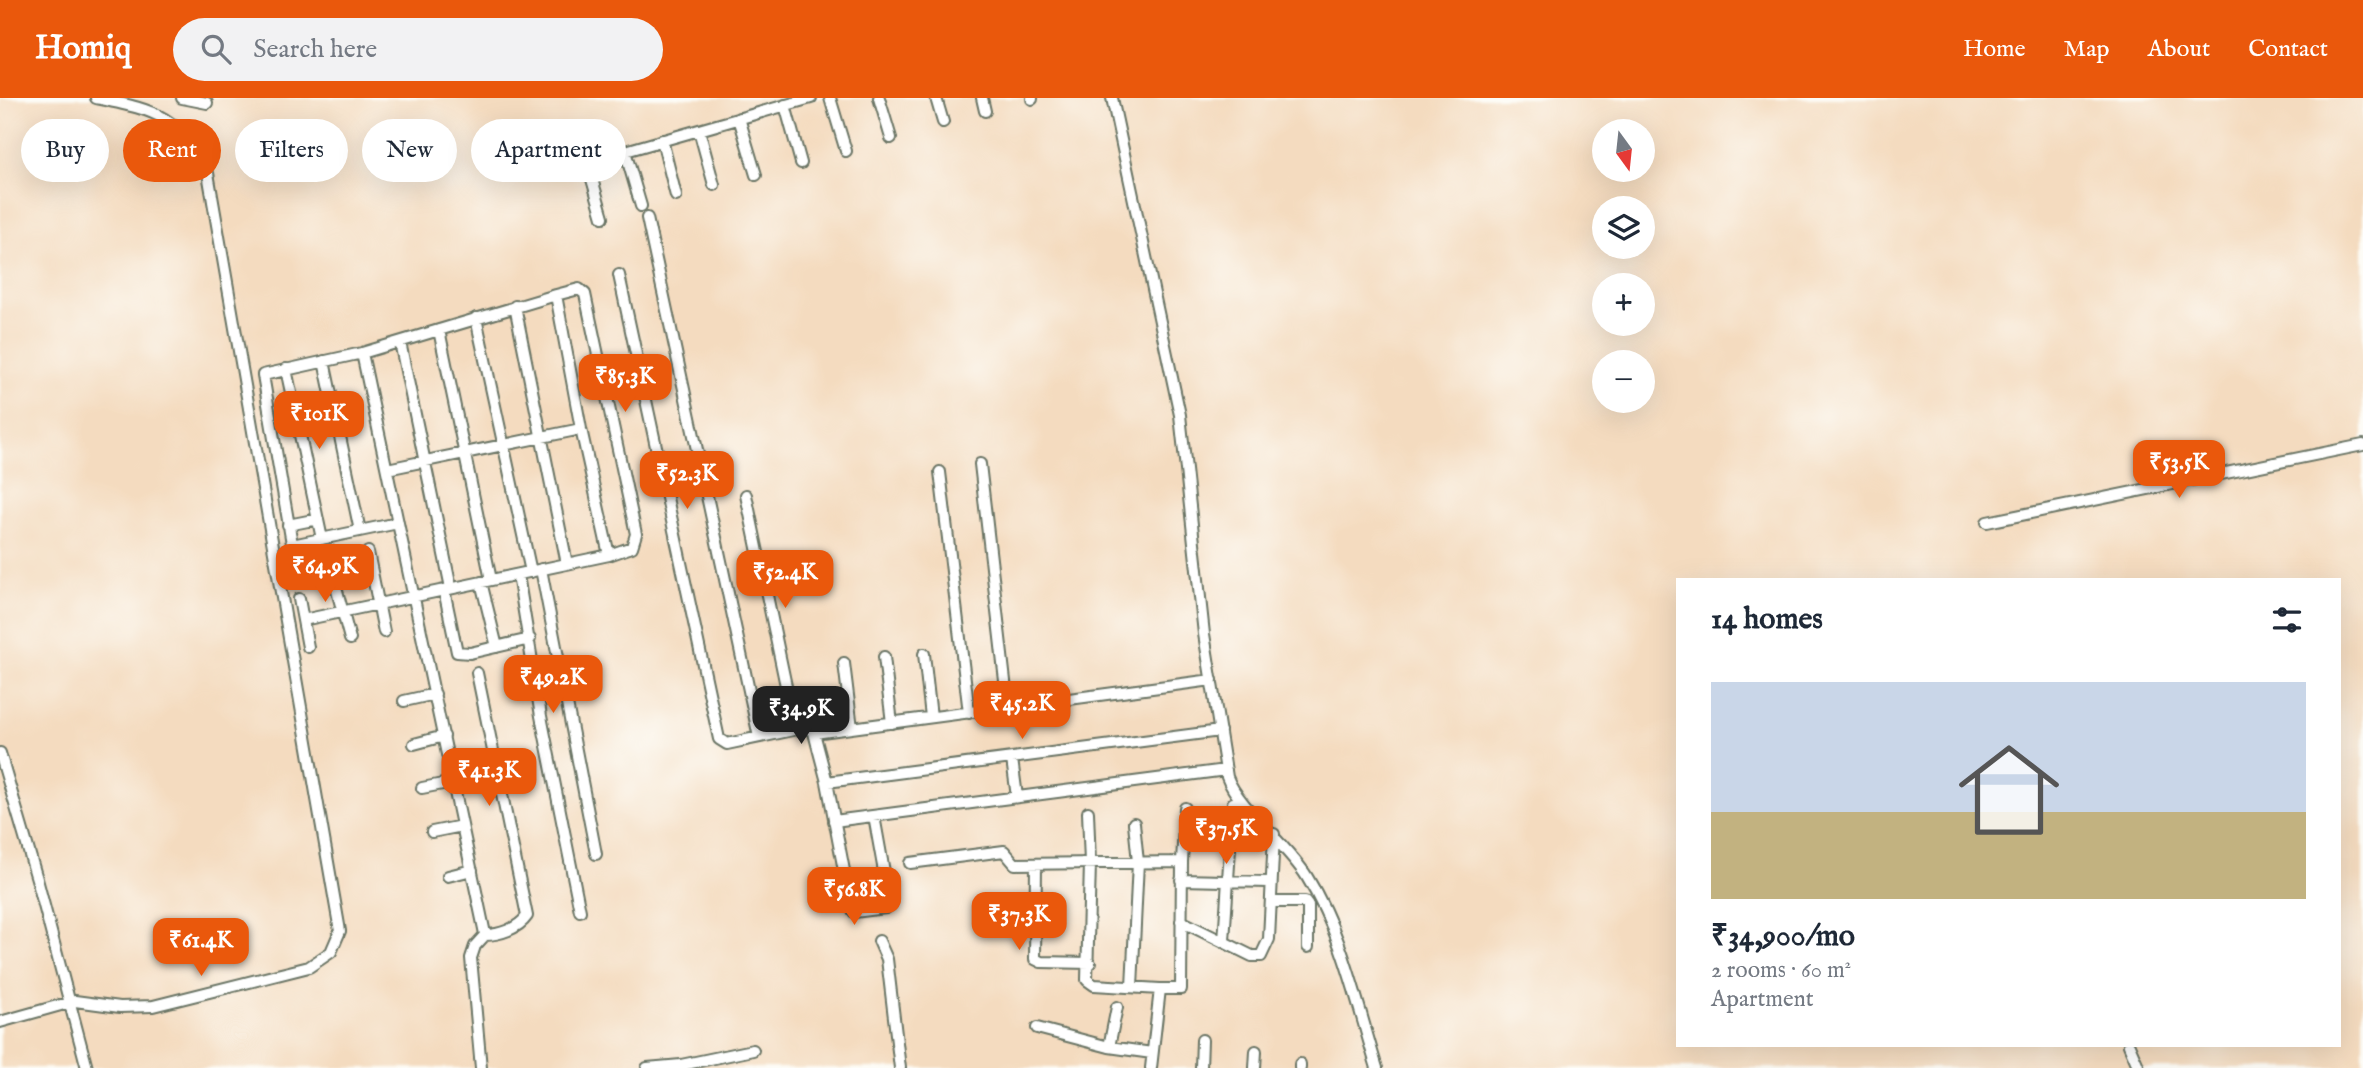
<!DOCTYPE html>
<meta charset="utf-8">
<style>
:root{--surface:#fff;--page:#f2f2f3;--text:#1f2937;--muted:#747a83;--line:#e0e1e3;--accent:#ea580c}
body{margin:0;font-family:"IM FELL English",serif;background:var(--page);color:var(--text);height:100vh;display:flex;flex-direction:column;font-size:26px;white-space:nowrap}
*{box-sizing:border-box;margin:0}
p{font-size:23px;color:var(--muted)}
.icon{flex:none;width:38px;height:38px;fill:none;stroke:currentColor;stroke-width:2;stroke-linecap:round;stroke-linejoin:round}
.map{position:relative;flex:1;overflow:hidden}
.drawer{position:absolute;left:1676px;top:480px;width:665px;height:469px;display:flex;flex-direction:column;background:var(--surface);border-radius:0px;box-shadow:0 7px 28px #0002}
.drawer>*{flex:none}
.banner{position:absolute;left:21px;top:21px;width:665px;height:63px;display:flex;gap:14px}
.needle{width:46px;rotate:165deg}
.tools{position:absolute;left:1592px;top:21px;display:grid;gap:14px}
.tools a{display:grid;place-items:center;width:63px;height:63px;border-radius:50%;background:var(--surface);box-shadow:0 7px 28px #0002;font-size:35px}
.price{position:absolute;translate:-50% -60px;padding:0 16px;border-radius:14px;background:var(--accent);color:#fff;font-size:23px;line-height:46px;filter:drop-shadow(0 2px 4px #0008)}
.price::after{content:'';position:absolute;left:50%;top:42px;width:21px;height:16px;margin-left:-10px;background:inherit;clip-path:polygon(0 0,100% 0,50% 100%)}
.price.active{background:#222;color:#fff}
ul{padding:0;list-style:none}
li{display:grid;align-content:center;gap:14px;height:371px;padding:0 35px}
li+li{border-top:2px solid var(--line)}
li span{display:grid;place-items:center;height:217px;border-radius:0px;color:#555}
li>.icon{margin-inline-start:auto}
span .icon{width:126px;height:126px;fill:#fffc;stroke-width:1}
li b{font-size:30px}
h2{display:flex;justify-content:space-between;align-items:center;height:84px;padding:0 35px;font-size:30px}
.tag{padding:0 24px;border-radius:32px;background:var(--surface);box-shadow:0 7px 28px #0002;font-size:24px;line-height:63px}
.tag.active{background:var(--accent);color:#fff}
header{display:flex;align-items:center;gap:42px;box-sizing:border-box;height:98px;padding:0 35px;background:var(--accent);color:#fff}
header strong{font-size:33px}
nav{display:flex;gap:38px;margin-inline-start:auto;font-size:24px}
.search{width:490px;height:63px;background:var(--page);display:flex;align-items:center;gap:18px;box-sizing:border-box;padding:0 24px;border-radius:38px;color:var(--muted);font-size:26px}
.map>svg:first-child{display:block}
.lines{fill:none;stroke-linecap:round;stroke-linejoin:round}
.minor-casing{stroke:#6a7465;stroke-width:14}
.minor{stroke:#fff;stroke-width:10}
</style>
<header>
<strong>Homiq</strong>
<div class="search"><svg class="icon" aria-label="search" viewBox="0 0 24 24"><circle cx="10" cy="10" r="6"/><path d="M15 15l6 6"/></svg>Search here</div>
<nav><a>Home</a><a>Map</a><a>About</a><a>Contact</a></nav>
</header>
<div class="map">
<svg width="2363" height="970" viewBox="0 0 2363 970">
<rect width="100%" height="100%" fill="#fdfcf7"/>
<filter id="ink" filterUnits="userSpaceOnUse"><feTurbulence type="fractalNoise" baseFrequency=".0143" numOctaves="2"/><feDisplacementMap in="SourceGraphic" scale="14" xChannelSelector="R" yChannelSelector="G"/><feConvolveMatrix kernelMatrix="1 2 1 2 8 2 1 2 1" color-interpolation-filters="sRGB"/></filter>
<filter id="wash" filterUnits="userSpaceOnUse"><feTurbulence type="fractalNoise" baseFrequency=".00686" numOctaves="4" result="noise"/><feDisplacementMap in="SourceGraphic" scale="28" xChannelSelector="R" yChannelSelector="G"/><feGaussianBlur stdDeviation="1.57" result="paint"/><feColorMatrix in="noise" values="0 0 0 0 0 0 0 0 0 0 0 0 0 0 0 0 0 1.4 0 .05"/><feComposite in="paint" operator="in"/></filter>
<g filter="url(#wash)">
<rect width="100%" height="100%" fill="#f4dbbf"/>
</g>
<g filter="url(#ink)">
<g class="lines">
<defs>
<path id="minor" d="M182,0L207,5
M830,0L846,53
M879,0L891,40
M936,0L943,24
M982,0L985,13
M1032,0V1
M1112,0L1180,317L1204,536L1227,679C1239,711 1287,746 1307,779C1343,837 1357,906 1377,970
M785,7L801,65
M739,20L756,77
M699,32L714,87
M662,42L676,98
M625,53L641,108
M587,64L603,119
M573,68L811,0
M647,120L759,639
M619,177L719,641L727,646L798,631H813L827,684L851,809L854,814L886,810L890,807L874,718
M556,197L579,191L585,196L636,436L632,449L609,457
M515,208L567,466
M476,220L531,474
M439,232L491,482
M400,244L451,490
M362,255L484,831L485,837L475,848L471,860L481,970
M324,263L360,433
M286,271L322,441
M980,366L1008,609
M387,371L581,331
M661,372L699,365
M940,374L969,615
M746,397L795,631
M1987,424L2363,347
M288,427L318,421
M292,447L398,425
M368,454L384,534
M295,463L263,277L362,255L556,197L581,331L609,457L303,522
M329,463L350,541
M541,471L596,756
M518,477L541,618L580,813
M481,484L497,549
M444,492L457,554L470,555L530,541
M299,501L308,549
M924,556L931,619
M884,559L892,625
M844,565L852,630
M477,575L527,818C518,831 499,837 485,837
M404,603L435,596
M814,635L1212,582
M414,646L444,638
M0,655L37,781L87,970
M1012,661L1017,699
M827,684L1220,633
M422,690L453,684
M1088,714L1090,765L1087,882L1094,887L1160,891
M834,723L1226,672
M432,734L462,728
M1182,764L1185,710
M910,765L1004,753L1015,766L1182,764L1181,891H1160L1151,970
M1036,767L1035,861L1041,864L1090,865
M448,778L472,772
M1181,782L1269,784
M1271,804H1305L1308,808V849
M1181,823L1252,858H1261L1269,841L1274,736
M879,843L887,861L900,970
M1224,843L1233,705
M1132,889L1138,764L1134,725
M0,924L75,903L120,909L153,908L309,869L331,854L340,833L208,75C177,16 157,13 96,0
M1037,930L1109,949L1152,955
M2129,947L2139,970
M1109,949L1117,909
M681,967L753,952
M647,970L681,967V970
M1201,970L1202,942
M1255,970L1256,953
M1300,970V966"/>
</defs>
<use href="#minor" class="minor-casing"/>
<use href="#minor" class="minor"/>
</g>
</g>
</svg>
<div class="tools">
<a><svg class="needle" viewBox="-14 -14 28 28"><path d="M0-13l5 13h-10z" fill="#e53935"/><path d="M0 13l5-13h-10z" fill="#747a83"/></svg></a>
<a><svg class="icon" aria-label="layers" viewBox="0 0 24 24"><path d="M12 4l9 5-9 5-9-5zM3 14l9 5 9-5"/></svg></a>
<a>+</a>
<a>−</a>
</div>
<b class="price" style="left:625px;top:316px">₹85.3K</b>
<b class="price" style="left:319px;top:353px">₹101K</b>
<b class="price" style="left:2179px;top:402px">₹53.5K</b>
<b class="price" style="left:687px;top:413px">₹52.3K</b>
<b class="price" style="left:325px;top:506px">₹64.9K</b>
<b class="price" style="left:785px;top:512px">₹52.4K</b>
<b class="price" style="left:553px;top:617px">₹49.2K</b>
<b class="price" style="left:1022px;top:643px">₹45.2K</b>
<b class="price active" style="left:801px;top:648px">₹34.9K</b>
<b class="price" style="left:489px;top:710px">₹41.3K</b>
<b class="price" style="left:1226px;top:768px">₹37.5K</b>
<b class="price" style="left:854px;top:829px">₹56.8K</b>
<b class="price" style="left:1019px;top:854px">₹37.3K</b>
<b class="price" style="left:201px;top:880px">₹61.4K</b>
<div class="banner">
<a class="tag">Buy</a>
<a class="tag active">Rent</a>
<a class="tag">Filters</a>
<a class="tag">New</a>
<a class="tag">Apartment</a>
</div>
<section class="drawer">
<h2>14 homes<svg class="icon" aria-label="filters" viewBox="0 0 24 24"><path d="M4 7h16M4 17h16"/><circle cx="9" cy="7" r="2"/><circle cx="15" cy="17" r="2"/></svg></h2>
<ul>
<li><span style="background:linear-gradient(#c9d6e8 60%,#c2b280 0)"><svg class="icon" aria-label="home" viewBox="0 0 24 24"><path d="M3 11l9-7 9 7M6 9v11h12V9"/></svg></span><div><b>₹34,900/mo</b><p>2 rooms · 60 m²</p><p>Apartment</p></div></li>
</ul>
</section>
</div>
